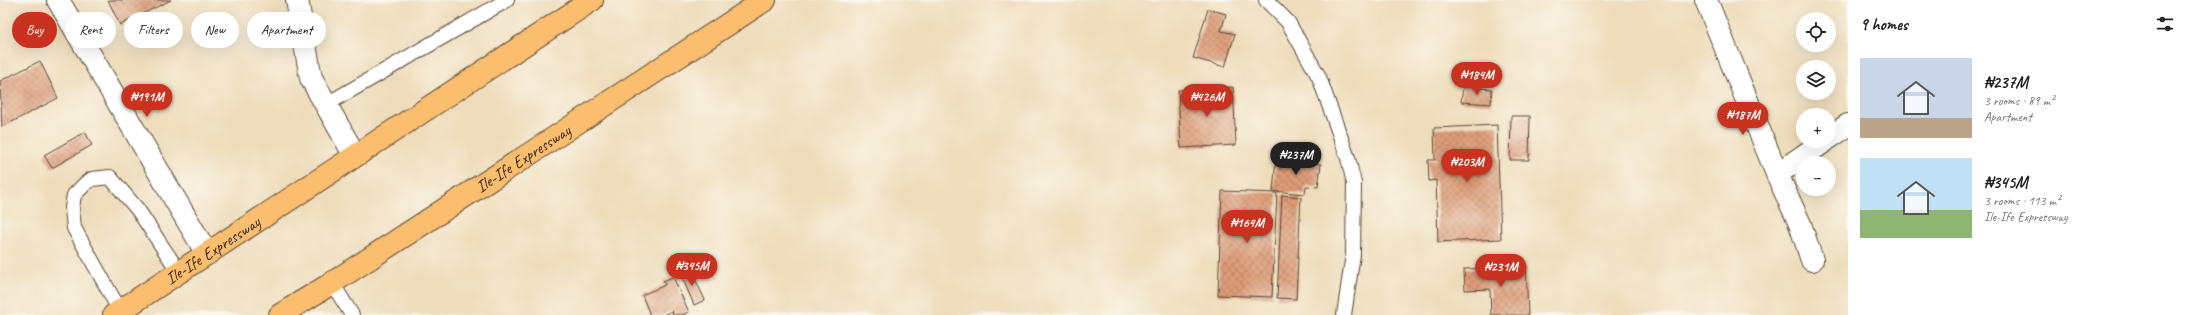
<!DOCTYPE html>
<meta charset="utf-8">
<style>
:root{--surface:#fff;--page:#f2f2f2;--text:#202124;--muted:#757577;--accent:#c8321e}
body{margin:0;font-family:Caveat,sans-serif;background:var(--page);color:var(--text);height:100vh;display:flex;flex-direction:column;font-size:15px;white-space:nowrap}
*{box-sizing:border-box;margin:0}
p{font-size:13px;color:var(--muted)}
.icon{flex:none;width:22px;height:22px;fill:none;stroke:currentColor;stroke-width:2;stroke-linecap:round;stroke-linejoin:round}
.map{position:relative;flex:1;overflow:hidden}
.side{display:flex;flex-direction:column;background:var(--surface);width:340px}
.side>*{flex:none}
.hud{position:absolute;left:12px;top:12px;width:380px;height:36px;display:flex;gap:8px}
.buttons{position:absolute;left:1796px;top:12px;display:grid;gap:8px}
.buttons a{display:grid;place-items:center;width:40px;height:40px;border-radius:50%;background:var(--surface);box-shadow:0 4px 16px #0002;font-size:20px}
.price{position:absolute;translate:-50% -34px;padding:0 9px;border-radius:14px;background:var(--accent);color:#fff;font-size:13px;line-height:26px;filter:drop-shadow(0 1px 2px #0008)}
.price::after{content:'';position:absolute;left:50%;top:24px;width:12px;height:9px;margin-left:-6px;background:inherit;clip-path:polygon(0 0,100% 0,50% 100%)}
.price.active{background:#222;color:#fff}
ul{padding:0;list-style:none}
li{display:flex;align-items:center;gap:12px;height:100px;padding:0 12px}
li span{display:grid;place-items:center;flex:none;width:112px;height:80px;border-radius:0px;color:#555}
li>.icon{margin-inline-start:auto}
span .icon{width:48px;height:48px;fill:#fffc;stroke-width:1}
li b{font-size:17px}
h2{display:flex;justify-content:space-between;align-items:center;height:48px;padding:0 12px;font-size:17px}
.chip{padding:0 14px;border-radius:18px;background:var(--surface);box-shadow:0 4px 16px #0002;font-size:14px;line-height:36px}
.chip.active{background:var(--accent);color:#fff}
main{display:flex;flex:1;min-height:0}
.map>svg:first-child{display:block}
.building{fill:url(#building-cross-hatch)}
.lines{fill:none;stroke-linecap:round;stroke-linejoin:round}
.service-casing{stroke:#564536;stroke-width:16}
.minor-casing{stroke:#564536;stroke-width:24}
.trunk-casing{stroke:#564536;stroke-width:24}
.service{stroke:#fff;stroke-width:14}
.minor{stroke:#fff;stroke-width:22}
.trunk{stroke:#fbbd6e;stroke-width:22}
.labels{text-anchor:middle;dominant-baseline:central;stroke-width:3.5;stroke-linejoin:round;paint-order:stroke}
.street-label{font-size:17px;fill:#3b2a1e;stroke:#fbf7ec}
</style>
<main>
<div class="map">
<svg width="1848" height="315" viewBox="0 0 1848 315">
<defs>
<pattern id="building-cross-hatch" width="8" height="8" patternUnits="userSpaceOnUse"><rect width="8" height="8" fill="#de9d78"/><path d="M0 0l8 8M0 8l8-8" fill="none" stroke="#b58062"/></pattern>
</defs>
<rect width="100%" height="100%" fill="#fbf7ec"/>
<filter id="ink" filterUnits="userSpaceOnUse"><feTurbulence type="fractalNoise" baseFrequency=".025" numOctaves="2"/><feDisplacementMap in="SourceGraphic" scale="8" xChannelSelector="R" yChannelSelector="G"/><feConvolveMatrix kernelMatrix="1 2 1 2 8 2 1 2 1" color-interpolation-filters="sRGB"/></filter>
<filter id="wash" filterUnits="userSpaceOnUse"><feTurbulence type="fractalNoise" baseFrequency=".012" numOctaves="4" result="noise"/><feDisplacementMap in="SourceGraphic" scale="16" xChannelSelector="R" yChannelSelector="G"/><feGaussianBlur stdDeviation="0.9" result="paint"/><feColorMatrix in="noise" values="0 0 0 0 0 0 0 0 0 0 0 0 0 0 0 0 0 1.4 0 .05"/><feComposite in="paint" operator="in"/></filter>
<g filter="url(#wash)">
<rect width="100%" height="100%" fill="#edb"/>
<g id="blocks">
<path class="building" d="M108,0H171L120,25Z
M1208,9L1226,14L1221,31L1235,34L1225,67L1193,58Z
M40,61L58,98L2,127L0,81Z
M1233,87L1236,145L1181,148L1178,90Z
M1463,87L1492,89L1491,104L1461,102Z
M1511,116H1530L1529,160H1510Z
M1497,125L1501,239L1438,242L1436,180L1429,181L1428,160H1435L1434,128Z
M85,132L92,145L52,168L44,155Z
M1276,159L1321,164L1318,187L1306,186L1305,194L1273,191Z
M1222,191L1277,193L1272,297L1218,295Z
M1282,195L1301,197L1296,299L1277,298Z
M1526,267L1528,315H1491L1490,289L1465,290L1464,269Z
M690,268L705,300L694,305L680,272Z
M673,277L689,312L682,315H673L672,311L663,315H650L642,295L665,285L663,281Z"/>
</g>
</g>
<g filter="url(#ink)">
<use href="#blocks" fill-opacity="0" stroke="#564536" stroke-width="1"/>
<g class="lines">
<defs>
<path id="service" d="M1266,0L1288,22L1319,77L1348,158L1354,183L1353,254L1344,315
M327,104L507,0
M332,283L352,315
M120,311L74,228L72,208L74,195L86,183L92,179L110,177L138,210L179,272"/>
<path id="minor" d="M58,0L207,254
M297,0L311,78L355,156
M1706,0L1777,174L1800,224L1812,260
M1829,138L1848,125
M1777,174L1825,141"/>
<g id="trunk">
<path id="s1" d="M114,315L592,0"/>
<path id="s2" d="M280,315L332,283L765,0"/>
</g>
</defs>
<use href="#service" class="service-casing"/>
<use href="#minor" class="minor-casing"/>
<use href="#trunk" class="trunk-casing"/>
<use href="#service" class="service"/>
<use href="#minor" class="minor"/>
<use href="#trunk" class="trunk"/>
</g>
</g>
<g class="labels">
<g class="street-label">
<text stroke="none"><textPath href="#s2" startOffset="289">Ile-Ife Expressway</textPath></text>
<text stroke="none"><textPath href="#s1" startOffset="118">Ile-Ife Expressway</textPath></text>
</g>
</g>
</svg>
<div class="buttons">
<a><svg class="icon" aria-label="locate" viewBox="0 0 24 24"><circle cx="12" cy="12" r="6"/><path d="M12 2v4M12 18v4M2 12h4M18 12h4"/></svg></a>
<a><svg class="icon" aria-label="layers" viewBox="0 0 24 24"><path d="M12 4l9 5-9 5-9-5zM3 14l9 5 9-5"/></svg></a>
<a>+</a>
<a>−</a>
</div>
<b class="price" style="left:1477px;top:96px">₦184M</b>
<b class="price" style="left:147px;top:118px">₦191M</b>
<b class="price" style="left:1207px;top:118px">₦426M</b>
<b class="price" style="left:1743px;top:136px">₦187M</b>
<b class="price active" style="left:1296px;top:176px">₦237M</b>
<b class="price" style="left:1467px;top:183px">₦203M</b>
<b class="price" style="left:1247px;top:244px">₦164M</b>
<b class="price" style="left:692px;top:287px">₦345M</b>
<b class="price" style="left:1501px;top:288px">₦231M</b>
<div class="hud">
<a class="chip active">Buy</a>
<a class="chip">Rent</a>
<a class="chip">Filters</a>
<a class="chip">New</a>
<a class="chip">Apartment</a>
</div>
</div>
<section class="side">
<h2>9 homes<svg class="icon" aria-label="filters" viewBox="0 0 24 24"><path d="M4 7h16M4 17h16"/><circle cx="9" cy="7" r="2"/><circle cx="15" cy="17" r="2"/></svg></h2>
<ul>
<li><span style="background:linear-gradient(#c9d6e8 75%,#b9a48a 0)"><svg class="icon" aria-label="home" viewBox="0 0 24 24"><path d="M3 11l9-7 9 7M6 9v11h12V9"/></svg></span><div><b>₦237M</b><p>3 rooms · 89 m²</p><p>Apartment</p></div></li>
<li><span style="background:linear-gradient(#bfe0f5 65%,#8fb573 0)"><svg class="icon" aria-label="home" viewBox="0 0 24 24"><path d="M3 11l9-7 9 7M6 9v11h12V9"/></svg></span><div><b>₦345M</b><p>3 rooms · 113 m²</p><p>Ile-Ife Expressway</p></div></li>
</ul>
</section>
</main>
